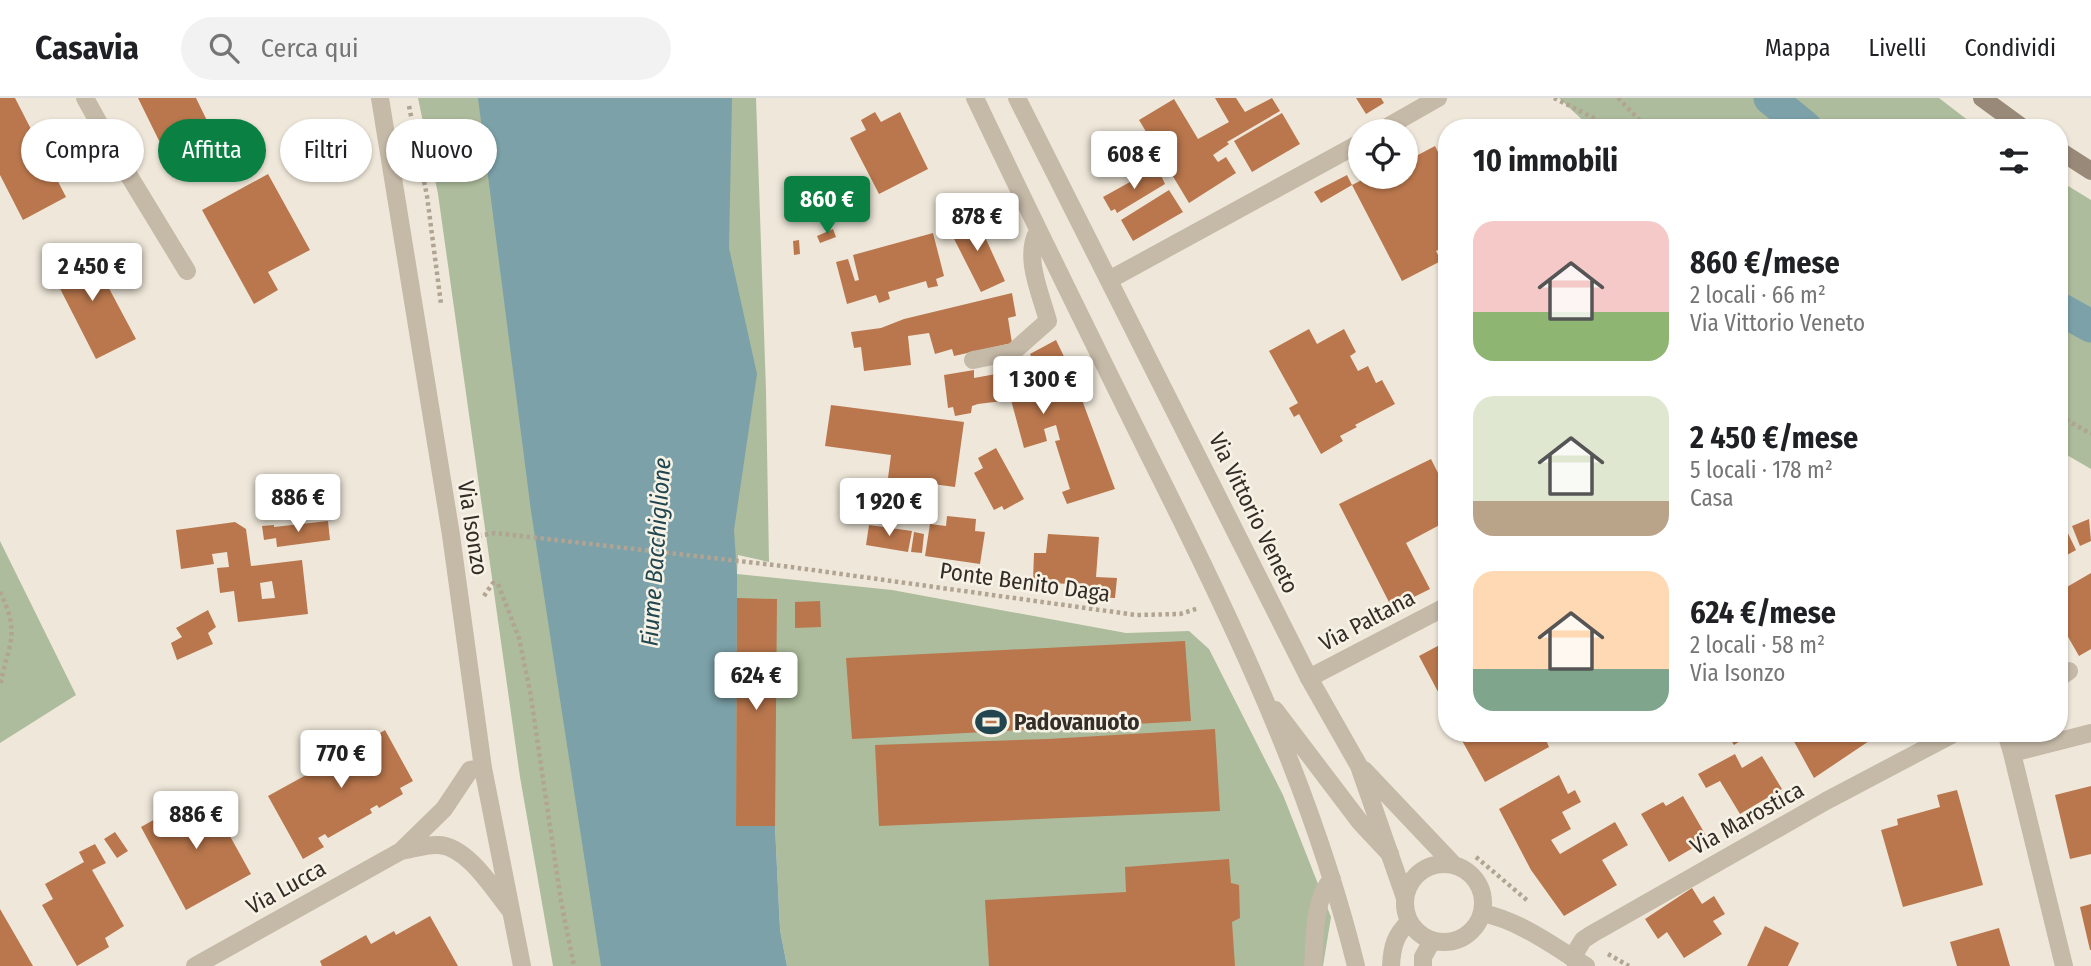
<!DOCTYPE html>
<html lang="it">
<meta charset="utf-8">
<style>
:root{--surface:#fff;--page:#f2f2f2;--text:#202124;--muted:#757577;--line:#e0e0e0;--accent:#0b8043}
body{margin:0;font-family:"Fira Sans Condensed",sans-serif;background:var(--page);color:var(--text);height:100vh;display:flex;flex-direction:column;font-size:26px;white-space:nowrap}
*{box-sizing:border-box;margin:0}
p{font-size:23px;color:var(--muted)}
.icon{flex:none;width:38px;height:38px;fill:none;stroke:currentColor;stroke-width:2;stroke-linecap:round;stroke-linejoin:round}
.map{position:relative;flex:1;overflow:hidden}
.panel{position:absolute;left:1438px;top:21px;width:630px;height:623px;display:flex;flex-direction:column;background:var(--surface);border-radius:28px;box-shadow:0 2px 5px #0004}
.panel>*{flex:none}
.banner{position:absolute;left:21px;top:21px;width:665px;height:63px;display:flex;gap:14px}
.fabs{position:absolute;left:1348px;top:21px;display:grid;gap:14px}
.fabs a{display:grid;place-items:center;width:70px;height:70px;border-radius:50%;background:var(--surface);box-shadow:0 2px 5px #0004;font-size:35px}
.price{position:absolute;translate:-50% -60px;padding:0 16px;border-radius:7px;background:#fff;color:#222;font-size:23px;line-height:46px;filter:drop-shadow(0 2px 4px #0008)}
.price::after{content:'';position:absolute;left:50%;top:42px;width:21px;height:16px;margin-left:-10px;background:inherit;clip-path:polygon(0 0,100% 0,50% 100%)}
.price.selected{background:var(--accent);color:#fff}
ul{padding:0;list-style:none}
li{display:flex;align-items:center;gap:21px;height:175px;padding:0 35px}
li span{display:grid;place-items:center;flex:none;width:196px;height:140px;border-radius:21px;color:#555}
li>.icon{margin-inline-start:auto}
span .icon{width:84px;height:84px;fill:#fffc;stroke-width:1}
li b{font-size:30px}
h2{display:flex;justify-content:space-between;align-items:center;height:84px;padding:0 35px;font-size:30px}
.chip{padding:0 24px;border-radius:32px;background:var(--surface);box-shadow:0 2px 5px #0004;font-size:24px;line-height:63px}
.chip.selected{background:var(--accent);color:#fff}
header{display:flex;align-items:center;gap:42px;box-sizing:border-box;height:98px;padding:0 35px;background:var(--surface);border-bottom:2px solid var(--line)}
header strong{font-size:33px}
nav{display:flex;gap:38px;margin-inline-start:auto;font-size:24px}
.search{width:490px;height:63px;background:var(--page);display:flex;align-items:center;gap:18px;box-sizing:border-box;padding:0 24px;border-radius:38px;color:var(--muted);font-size:26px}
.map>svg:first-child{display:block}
.green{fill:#adbc9c}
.water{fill:#7ca1a9}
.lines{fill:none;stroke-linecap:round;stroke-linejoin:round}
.canal{stroke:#7ca1a9;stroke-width:33}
.building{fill:#ba774d;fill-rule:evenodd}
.path{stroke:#b1a492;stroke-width:4.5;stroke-dasharray:3.5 3.5;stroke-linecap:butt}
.service{stroke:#c5b9a7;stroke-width:18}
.minor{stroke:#c5b9a7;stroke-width:18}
.tertiary{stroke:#c5b9a7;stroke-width:18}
.secondary{stroke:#998979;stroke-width:18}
.labels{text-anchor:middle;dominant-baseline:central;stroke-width:5;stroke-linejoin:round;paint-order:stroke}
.street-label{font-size:23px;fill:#332c27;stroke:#f7f2e6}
.poi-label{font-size:23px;font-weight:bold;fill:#332c27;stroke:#f7f2e6;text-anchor:start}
.water-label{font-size:24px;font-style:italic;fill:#214650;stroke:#f7f2e6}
</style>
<header>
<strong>Casavia</strong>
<div class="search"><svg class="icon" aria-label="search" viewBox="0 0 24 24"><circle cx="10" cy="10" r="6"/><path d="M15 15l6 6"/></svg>Cerca qui</div>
<nav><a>Mappa</a><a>Livelli</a><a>Condividi</a></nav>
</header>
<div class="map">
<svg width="2091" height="868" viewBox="0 0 2091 868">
<rect width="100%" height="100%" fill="#efe8da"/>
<path class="green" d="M418,0H756L766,293L769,464L738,457L737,476L892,492L1126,535L1189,533L1209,551L1283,697L1331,819L1323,868H787L780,832L775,728H773L782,868H553L520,679L438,96Z
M1559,0H1939L1978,30H1591Z
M2060,83L2091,102V371L2060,353Z
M0,443L76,597L0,645Z"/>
<path class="water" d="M478,0H732L729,150L757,276L734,432L737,477L736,727L775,728L780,832L787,868H601L531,413Z"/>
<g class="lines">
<path class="canal" d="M1770,0L1806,30
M2060,211L2091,228"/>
</g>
<path class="building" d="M0,0H15L66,99L23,122L0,77Z
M138,0H196L216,41L169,63Z
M1215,0H1236L1245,14L1272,0L1280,13L1227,44L1229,46L1213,57L1218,64L1226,59L1236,75L1189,105L1139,22L1174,1L1198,41L1229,24Z
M1356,0H1381L1384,5L1366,16Z
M875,14L881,24L900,14L928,71L879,96L850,40L866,32L861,22Z
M1282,15L1300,46L1252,74L1234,43Z
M1435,48L1440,58L1447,54V147L1436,153L1441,163L1402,183L1352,87L1321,105L1314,94L1347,77L1352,87L1368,79H1405V60L1415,55L1416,58Z
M1157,69L1165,86L1117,115L1115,111L1111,113L1103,99Z
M268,76L310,152L268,174L278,192L254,206L202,112Z
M1169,92L1183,114L1133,143L1121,122Z
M975,117L1005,183L981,194L948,129Z
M833,131L836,139L820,145L817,138Z
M933,135L944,178L936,181L938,188L928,190L926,183L888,194L890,201L879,205L876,197L847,206L836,164L848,161L855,183L859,182L853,157Z
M799,142L800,156L794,157L793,143Z
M87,149L136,241L96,261L49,169Z
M1012,195L1016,218L1008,220L1012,245L954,258L952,251L935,256L929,235L908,238L911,267L864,273L861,249L854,250L851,234L881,230L904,221Z
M1309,231L1317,246L1344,231L1356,254L1350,258L1358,273L1368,268L1376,285L1382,282L1395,306L1355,327L1357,329L1340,338L1343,343L1321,356L1299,316L1294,319L1289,310L1298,305L1269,253Z
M1056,242L1072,275L1115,391L1067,406L1062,394L1070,391L1055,343L1060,342L1056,327L1044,331L1047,343L1024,350L1011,302L978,306L972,308L971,315L955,318L953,309L948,310L944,277L974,272V280L1024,271L1032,294L1045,289L1030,256Z
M831,307L964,324L955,389L888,380L891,357L825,348Z
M996,350L1024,401L1004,412L1002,408L994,412L974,375L983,370L978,360Z
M1431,361L1447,393V423L1406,445L1430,491L1392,510L1339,406Z
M947,418L976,421L975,433L985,434L980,466L925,458L930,426L946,428Z
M2089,421L2091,443L2080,448L2072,428Z
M328,423L330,442L277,449L276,440L264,442L262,428L274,427V429Z
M2062,423L2076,452L2060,461V424Z
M235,424L246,431L251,468L302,462L308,516L238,524L234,493L220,495L217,470L229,469L227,454L212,456L214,466L181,471L176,432ZM272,483L275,500L262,501L260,485Z
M869,427L912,433L908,454L866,447Z
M914,434L924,436L922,455L911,454Z
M1048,436L1099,439L1096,479L1117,480L1115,500L1088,499L1089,488L1033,483L1034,455H1046Z
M2091,475V551L2079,558L2060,525V493Z
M737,500L777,501L775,728H736Z
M820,503L821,529L795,530V504Z
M208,512L216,529L208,535L213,546L177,562L171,545L182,539L176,530Z
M1185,543L1191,623L852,641L846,560Z
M1447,543V603L1444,605L1419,558Z
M1215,631L1220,713L879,728L875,647L1048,641Z
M385,632L413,683L400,690L403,696L379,710L377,707L370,711L372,715L328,740L325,736L318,740L324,749L303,761L268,698L326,666L320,657L359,634L365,644Z
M1462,635H1558L1546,642L1549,649L1485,684L1459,637Z
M1726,635H1752L1734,647Z
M1796,635H1878V637L1814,680L1791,638Z
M1735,656L1742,670L1762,658L1782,691L1740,716L1720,683L1706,690L1698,676Z
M1559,677L1568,696L1575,692L1581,704L1562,714L1571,731L1551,742L1560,756L1615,724L1628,747L1602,762L1617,787L1564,818L1531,772L1499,711Z
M2091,688V756L2070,761L2055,697Z
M1957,692L1983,787L1903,809L1881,732L1898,727L1897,721L1940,709L1937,697Z
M205,693L251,776L186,812L141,729Z
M1683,698L1708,741L1669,764L1641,716L1663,704L1666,708Z
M115,734L128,753L117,760L104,741Z
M95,746L106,765L92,772L124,828L105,840L109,849L77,868L42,807L53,801L45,786L84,764L79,754Z
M1229,761L1231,785L1239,787L1240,820L1232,824L1235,868H989L985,802L1126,794L1125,769Z
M1692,790L1702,806L1714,798L1725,816L1713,823L1722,836L1684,860L1667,834L1658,841L1645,821Z
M2091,806V852H2090L2080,809Z
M0,811L33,868H0Z
M430,818L458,868H322L320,863L366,837L371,846L394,833L396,837Z
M1765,828L1799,845L1788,868H1747Z
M1999,830L2010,868H1957L1950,844Z"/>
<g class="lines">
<path class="path" d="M1554,0L1604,25L1640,24
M1618,0L1647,30
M409,8L427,98L441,206
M2060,318L2091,336
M478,438L495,435L791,469L1136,517L1180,516L1199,510
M0,494C22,538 7,547 0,589
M484,498L493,485L498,486L519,540L530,593L561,803L574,868
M1476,759L1528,803
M1608,856L1629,868"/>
<path class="service" d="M2060,579L2069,573
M1313,868C1315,842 1313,801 1332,781"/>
<path class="minor" d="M85,0L117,58L187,173
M380,0L451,437L483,670L522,868
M975,0C1031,118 1089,236 1147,353C1230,518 1312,688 1356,868
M1380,33L1438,0
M1109,182L1360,45
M973,262L1013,254L1048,223C1041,196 1023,159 1038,133
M1309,580L1447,508
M1275,612L1360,724L1390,756
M2006,635L2012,655L2091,635
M2012,655L2064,868
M401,753C413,751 427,746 439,747C468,749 493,791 510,812
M1572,860L1583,842L1592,836L1826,703L1955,635
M195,868L401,753L444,711L470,672L483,670
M1391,868C1392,849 1395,837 1409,824"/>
<path class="tertiary" d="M1017,0L1309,580L1359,668L1405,800
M1364,672L1453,766
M1405 805a39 39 0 1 1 78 0a39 39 0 1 1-78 0Z
M1482,815C1521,823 1553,848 1586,868
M1423,868V859L1432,843"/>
<path class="secondary" d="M1982,0L2023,30
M2060,53L2091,73"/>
</g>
<defs>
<symbol id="stadium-bare" viewBox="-9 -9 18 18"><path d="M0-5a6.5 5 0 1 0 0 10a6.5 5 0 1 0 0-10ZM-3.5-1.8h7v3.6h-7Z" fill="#214650" stroke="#f7f2e6" stroke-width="2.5" paint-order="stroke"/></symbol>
</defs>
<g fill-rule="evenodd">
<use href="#stadium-bare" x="969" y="602" width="44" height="44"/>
</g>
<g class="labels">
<g class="street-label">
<text transform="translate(1254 415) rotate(64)">Via Vittorio Veneto</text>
<text transform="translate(473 430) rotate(81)">Via Isonzo</text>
<text transform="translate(1025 484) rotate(8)">Ponte Benito Daga</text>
<text transform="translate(1367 522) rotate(-28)">Via Paltana</text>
<text transform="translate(1747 720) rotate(-29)">Via Marostica</text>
<text transform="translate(286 789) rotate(-29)">Via Lucca</text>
</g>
<g class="poi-label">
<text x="1014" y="624">Padovanuoto</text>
</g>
<g class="water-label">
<text transform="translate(656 454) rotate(-86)">Fiume Bacchiglione</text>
</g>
</g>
</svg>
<div class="fabs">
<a><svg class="icon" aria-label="locate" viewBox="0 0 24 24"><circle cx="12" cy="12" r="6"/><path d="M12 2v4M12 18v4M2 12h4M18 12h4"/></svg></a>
</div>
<b class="price" style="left:1134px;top:93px">608 €</b>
<b class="price selected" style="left:827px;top:138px">860 €</b>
<b class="price" style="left:977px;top:155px">878 €</b>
<b class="price" style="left:92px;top:205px">2 450 €</b>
<b class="price" style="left:1043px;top:318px">1 300 €</b>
<b class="price" style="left:298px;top:436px">886 €</b>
<b class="price" style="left:889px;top:440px">1 920 €</b>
<b class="price" style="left:756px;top:614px">624 €</b>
<b class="price" style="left:341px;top:692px">770 €</b>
<b class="price" style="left:196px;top:753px">886 €</b>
<div class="banner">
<a class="chip">Compra</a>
<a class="chip selected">Affitta</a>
<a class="chip">Filtri</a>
<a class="chip">Nuovo</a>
</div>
<section class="panel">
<h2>10 immobili<svg class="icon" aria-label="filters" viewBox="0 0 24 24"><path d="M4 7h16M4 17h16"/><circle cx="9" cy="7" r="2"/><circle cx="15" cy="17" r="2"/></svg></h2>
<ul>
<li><span style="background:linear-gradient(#f6c9c9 65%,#8fb573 0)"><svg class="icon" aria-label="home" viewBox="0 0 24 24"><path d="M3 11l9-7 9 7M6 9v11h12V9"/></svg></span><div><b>860 €/mese</b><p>2 locali · 66 m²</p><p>Via Vittorio Veneto</p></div></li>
<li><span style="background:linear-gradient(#dfe7d0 75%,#b9a48a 0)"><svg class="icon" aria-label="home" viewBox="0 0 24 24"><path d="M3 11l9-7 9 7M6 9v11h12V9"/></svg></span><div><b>2 450 €/mese</b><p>5 locali · 178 m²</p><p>Casa</p></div></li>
<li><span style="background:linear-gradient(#ffd9b3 70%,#7fa58c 0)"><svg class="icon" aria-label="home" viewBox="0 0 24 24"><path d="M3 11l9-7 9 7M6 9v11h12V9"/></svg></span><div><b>624 €/mese</b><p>2 locali · 58 m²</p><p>Via Isonzo</p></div></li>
</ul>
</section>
</div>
